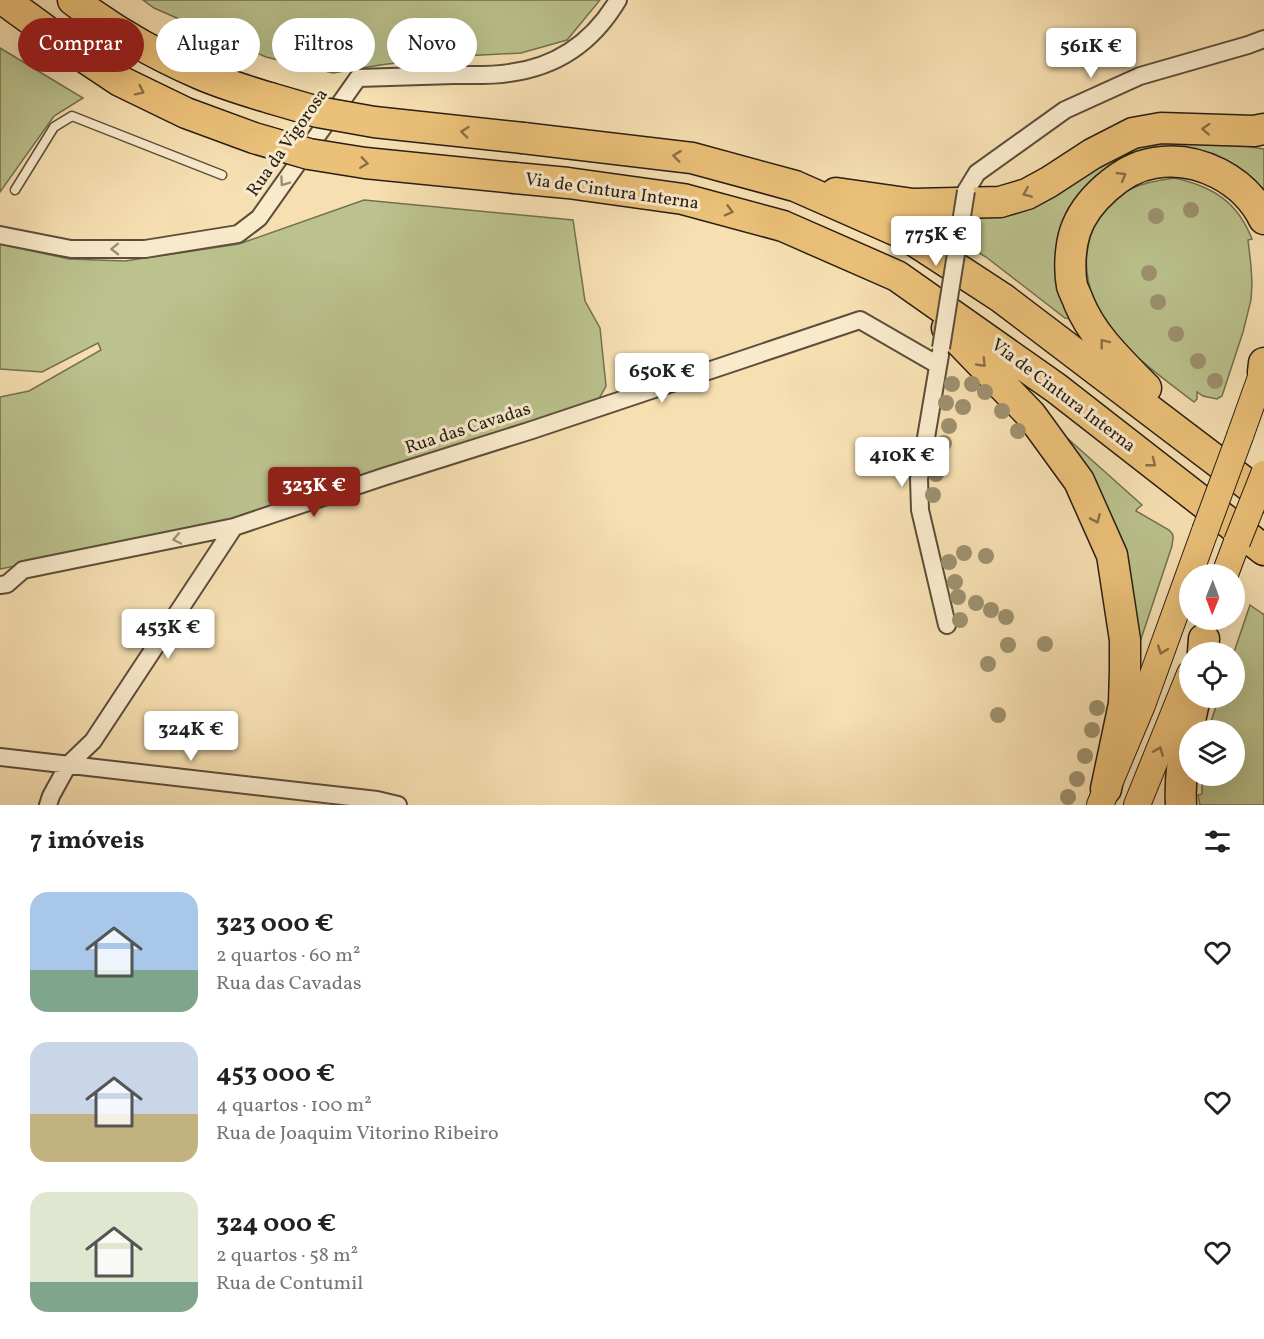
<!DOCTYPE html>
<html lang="pt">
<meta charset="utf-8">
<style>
:root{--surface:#fff;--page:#f2f2f2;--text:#222;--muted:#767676;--accent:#8f2418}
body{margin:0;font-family:Vollkorn,serif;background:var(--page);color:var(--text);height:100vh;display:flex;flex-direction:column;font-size:22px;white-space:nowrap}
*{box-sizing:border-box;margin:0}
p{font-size:20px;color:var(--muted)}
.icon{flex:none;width:33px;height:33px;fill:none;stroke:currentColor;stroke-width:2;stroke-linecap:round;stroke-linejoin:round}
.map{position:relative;height:805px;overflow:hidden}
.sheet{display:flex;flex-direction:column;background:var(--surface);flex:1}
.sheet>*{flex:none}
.top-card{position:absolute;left:18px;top:18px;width:600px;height:54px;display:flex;gap:12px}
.needle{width:39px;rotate:181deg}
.buttons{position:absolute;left:1179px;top:564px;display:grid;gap:12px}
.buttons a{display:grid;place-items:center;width:66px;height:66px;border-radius:50%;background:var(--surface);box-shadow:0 6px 24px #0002;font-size:30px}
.price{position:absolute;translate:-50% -51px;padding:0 14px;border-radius:6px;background:#fff;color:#222;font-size:20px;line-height:39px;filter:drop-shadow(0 2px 3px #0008)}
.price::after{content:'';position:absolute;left:50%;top:36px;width:18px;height:14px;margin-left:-9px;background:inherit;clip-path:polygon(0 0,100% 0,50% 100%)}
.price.selected{background:var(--accent);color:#fff}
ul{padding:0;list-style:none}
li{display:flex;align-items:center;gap:18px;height:150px;padding:0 30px}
li span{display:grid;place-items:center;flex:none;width:168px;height:120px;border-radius:18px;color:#555}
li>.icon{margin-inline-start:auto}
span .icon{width:72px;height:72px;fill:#fffc;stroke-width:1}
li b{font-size:26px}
h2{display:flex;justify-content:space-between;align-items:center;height:72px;padding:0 30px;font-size:26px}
.tag{padding:0 21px;border-radius:27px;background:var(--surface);box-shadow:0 6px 24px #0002;font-size:21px;line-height:54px}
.tag.selected{background:var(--accent);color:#fff}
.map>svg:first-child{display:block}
.green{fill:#bbc28d;stroke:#727050;stroke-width:1.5}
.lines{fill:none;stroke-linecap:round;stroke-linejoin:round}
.lane-casing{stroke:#5c4e3a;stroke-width:11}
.street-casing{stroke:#5c4e3a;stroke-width:20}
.primary-casing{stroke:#281e12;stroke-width:28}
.highway-casing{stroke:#281e12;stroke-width:33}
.lane{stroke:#f9eacc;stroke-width:8}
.street{stroke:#f9eacc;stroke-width:16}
.primary{stroke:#ebc078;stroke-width:26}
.highway{stroke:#ebc078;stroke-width:30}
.street-bridge-casing{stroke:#5c4e3a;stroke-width:20;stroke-linecap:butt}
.primary-bridge-casing{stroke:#281e12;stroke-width:28;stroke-linecap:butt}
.highway-bridge-casing{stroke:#281e12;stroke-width:33;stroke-linecap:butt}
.street-bridge{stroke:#f9eacc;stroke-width:16}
.primary-bridge{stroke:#ebc078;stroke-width:26}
.highway-bridge{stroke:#ebc078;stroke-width:30}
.tree{fill:#9d906e}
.oneway{stroke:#8a6f45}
.oneway2{stroke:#9b8e78}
.labels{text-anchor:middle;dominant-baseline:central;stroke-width:6;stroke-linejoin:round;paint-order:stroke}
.street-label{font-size:18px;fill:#281e12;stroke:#f9eacc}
</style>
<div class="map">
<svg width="1264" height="805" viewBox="0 0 1264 805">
<rect width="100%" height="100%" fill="#f6dfb1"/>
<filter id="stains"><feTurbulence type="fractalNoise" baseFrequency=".00333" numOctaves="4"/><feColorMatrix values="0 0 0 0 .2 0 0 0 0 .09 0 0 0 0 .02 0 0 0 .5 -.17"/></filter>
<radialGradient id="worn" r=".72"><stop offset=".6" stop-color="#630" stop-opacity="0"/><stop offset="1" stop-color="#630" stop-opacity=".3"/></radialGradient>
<path class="green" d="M143,0H600L567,40L521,53L444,57L380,65L333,73L266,57L154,8Z
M0,48L83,98L54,116L0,192Z
M1156,141L1233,144L1264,149V200L1238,173L1100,174L1071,319L1065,318L986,257L927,222H943L987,217L1108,158Z
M1175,178C1213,187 1237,201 1252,239L1248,240L1251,266L1252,283L1251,300L1243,332L1222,396L1217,399L1203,396L1197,392V399L1194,402C1150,368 1093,331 1087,272C1085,253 1088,236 1098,219C1116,189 1142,182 1175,178Z
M364,200L573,220L585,301L600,328L606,386L596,404L233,521L114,547L0,569V397L29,391L101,350L98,343L42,372L0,369V244L69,259L125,261L239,244Z
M1060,430L1066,437L1142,505L1137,509L1136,511L1169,530C1176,536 1172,539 1172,546L1135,657Z
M1250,605L1263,614H1264V805H1200L1198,795L1202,794V776H1234V730H1208L1219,698H1234V652Z"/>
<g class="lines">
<defs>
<path id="lane" d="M15,190L54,127L72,116L222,175"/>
<path id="street" d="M966,191L977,173L1065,110L1140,76L1248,45L1264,39
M0,235L71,249H145L238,234L259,218L358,78C390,77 422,76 454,75C472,75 491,76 509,73C558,67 593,42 618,0
M940,355L919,479L920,510L947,625
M0,585L7,584L23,570L234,527L383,477L532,430L860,320L938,365
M0,757L377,800L398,805
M48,805L51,796L68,765L93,741L234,527"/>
<path id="primary" d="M1240,436L1264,369
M1225,574L1237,542
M1100,805L1142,705L1205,531
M1137,805L1190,674"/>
<path id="highway" d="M73,0C112,30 156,55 200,74C223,84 247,91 270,98
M523,138L692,158L795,186L904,234L1002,298L1264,497
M515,178L568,183L683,199L783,226L897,276L1056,388L1264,550
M836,193L913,204L1000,202L1027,194L1049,182L1092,154L1133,133L1161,128L1254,131L1264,129
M947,328L1031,415L1079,481L1112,555L1125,640V670L1124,704L1106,789
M1263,372L1264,363
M1146,388C1121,362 1093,337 1079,303C1077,297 1074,292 1072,286C1069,270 1070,248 1075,232C1085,201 1122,168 1154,163C1198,155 1245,180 1264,219
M1203,652L1204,639
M1181,805C1179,768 1187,733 1195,698"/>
</defs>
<use href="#lane" class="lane-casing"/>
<use href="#street" class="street-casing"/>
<use href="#primary" class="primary-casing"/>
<use href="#highway" class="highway-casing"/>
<use href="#lane" class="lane"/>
<use href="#street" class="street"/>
<use href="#primary" class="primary"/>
<use href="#highway" class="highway"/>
<defs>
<path id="street-bridge" d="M941,348L966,191"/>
<path id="primary-bridge" d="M1205,531L1240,436
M1237,542L1264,474"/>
<path id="highway-bridge" d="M4,0L63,43L120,81L186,113L254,138L309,154L365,163L515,178
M270,98L318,112L374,122L523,138"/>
</defs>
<use href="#street-bridge" class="street-bridge-casing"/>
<use href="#primary-bridge" class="primary-bridge-casing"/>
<use href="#highway-bridge" class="highway-bridge-casing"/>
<use href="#street-bridge" class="street-bridge"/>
<use href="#primary-bridge" class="primary-bridge"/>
<use href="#highway-bridge" class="highway-bridge"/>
</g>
<g class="tree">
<circle cx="1191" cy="210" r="8"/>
<circle cx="1156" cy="216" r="8"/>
<circle cx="1149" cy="273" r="8"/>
<circle cx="1158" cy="302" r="8"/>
<circle cx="1176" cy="334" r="8"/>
<circle cx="1198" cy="361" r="8"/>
<circle cx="1215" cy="381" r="8"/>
<circle cx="952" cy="384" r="8"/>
<circle cx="972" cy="384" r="8"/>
<circle cx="985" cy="392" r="8"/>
<circle cx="946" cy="403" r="8"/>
<circle cx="963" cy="407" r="8"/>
<circle cx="1002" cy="411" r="8"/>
<circle cx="949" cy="426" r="8"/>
<circle cx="1018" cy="431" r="8"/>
<circle cx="944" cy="443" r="8"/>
<circle cx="936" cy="474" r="8"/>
<circle cx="933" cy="495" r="8"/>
<circle cx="964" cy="553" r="8"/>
<circle cx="986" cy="556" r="8"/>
<circle cx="949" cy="562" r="8"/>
<circle cx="955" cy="582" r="8"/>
<circle cx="958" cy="597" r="8"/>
<circle cx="976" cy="603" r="8"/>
<circle cx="991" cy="610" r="8"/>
<circle cx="1006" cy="617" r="8"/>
<circle cx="960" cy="620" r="8"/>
<circle cx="1045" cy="644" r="8"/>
<circle cx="1008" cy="645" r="8"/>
<circle cx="988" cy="664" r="8"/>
<circle cx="1097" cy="708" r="8"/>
<circle cx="998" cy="715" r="8"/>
<circle cx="1092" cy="730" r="8"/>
<circle cx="1085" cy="756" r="8"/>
<circle cx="1077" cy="779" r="8"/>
<circle cx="1068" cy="797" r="8"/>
</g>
<defs><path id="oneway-chevron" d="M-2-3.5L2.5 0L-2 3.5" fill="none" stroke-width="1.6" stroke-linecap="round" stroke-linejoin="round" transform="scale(1.5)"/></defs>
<g class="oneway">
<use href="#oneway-chevron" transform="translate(140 91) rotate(26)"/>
<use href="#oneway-chevron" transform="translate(1206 129) rotate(-177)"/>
<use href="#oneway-chevron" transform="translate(465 132) rotate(-174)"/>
<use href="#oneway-chevron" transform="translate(677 156) rotate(-173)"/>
<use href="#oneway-chevron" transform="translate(364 163) rotate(8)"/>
<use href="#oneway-chevron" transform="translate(1122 176) rotate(-30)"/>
<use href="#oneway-chevron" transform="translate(1027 193) rotate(157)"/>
<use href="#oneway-chevron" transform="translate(729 211) rotate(15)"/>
<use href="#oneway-chevron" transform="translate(1104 343) rotate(-128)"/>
<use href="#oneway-chevron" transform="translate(982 363) rotate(46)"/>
<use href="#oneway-chevron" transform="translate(1152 463) rotate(38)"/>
<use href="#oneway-chevron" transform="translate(1096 519) rotate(66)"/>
<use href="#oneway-chevron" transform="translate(1162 650) rotate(110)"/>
<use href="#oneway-chevron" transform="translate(1159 751) rotate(-68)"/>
</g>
<g class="oneway2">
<use href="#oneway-chevron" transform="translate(284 182) rotate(125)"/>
<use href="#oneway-chevron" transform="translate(115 249) rotate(179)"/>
<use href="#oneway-chevron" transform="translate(177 539) rotate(168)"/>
</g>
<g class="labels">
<g class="street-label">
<text transform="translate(288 143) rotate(-55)">Rua da Vigorosa</text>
<text transform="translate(612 192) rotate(8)">Via de Cintura Interna</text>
<text transform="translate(1063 396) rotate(37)">Via de Cintura Interna</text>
<text transform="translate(468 429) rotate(-18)">Rua das Cavadas</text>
</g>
</g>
<rect width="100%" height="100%" filter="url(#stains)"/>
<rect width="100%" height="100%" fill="url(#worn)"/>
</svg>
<div class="buttons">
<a><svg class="needle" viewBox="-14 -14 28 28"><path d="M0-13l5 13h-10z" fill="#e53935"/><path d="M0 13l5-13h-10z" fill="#767676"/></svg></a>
<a><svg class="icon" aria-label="locate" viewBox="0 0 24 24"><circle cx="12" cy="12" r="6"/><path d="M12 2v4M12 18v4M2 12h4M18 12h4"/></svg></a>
<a><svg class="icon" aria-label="layers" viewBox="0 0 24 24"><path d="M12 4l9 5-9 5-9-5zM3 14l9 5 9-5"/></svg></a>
</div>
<b class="price" style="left:1091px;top:79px">561K €</b>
<b class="price" style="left:936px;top:267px">775K €</b>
<b class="price" style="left:662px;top:404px">650K €</b>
<b class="price" style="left:902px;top:488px">410K €</b>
<b class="price selected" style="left:314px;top:518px">323K €</b>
<b class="price" style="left:168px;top:660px">453K €</b>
<b class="price" style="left:191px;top:762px">324K €</b>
<div class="top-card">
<a class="tag selected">Comprar</a>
<a class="tag">Alugar</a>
<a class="tag">Filtros</a>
<a class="tag">Novo</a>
</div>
</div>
<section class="sheet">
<h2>7 imóveis<svg class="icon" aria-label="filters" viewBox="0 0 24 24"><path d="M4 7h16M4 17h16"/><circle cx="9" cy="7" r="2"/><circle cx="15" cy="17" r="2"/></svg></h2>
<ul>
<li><span style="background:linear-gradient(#a9c7e8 65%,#7fa58c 0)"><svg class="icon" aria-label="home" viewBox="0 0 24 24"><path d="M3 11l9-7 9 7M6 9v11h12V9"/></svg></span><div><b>323 000 €</b><p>2 quartos · 60 m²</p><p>Rua das Cavadas</p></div><svg class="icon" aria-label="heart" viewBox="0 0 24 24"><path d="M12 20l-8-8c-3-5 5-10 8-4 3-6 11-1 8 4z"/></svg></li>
<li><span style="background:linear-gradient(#c9d6e8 60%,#c2b280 0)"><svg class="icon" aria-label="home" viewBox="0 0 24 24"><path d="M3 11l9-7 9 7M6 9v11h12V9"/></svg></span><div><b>453 000 €</b><p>4 quartos · 100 m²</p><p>Rua de Joaquim Vitorino Ribeiro</p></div><svg class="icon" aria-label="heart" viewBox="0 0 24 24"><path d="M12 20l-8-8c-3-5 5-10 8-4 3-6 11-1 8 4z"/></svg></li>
<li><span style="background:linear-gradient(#dfe7d0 75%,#7fa58c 0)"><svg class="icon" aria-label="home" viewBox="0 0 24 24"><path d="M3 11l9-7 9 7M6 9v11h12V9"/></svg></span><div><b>324 000 €</b><p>2 quartos · 58 m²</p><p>Rua de Contumil</p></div><svg class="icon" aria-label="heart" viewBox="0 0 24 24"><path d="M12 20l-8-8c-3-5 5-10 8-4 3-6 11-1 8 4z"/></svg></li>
</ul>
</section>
